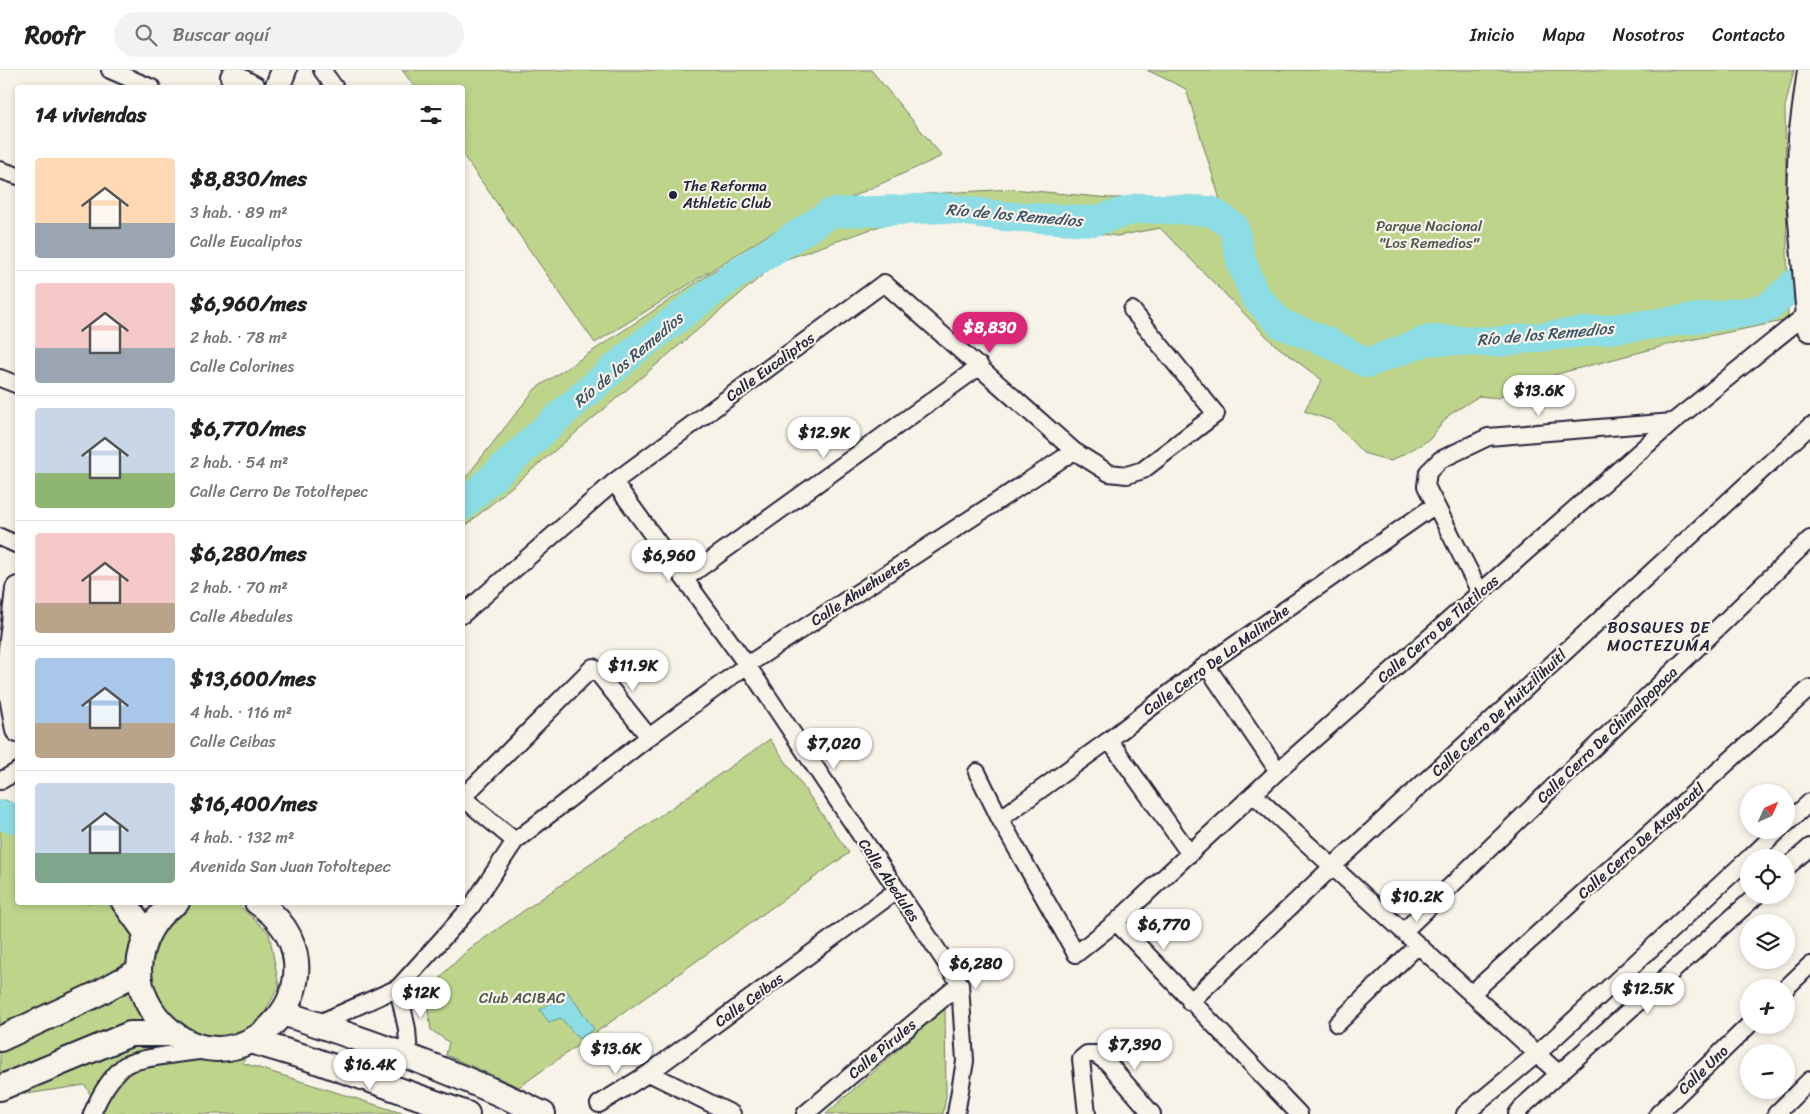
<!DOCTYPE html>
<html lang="es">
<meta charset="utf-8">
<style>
:root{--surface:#fff;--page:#f2f2f2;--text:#222;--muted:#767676;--line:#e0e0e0;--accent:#db2777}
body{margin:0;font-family:Sriracha,sans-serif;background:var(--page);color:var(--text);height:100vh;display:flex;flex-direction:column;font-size:19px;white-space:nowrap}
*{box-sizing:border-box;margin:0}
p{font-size:16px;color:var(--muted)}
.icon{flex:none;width:28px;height:28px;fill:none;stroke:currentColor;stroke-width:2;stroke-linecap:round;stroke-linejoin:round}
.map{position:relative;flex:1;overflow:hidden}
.sheet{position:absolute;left:15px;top:15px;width:450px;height:820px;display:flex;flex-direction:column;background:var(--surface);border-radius:5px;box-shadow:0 2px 8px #0003}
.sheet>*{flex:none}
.needle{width:32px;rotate:45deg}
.fabs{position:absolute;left:1740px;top:714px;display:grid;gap:10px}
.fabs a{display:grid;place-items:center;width:55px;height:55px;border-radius:50%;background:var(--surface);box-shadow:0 2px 8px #0003;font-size:25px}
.price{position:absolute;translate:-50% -42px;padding:0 11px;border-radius:18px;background:#fff;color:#222;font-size:16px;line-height:32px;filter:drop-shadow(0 1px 2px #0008)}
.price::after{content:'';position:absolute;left:50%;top:30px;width:15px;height:11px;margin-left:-8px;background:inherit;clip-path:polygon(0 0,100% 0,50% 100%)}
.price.active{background:var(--accent);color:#fff}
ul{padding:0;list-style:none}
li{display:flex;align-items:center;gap:15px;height:125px;padding:0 20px}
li+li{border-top:1px solid var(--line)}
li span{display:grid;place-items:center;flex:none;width:140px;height:100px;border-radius:5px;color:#555}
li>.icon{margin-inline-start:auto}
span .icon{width:60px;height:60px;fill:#fffc;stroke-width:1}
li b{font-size:21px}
h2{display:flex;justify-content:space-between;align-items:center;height:60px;padding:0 20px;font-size:21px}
header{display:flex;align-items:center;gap:30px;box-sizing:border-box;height:70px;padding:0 25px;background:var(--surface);border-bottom:1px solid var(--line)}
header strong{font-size:24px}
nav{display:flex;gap:28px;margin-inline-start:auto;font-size:18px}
.search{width:350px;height:45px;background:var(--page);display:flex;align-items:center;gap:12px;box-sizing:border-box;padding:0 18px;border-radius:28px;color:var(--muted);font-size:19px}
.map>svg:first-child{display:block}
.green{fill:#bdd48a;stroke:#707b62}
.water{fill:#8cdde5;stroke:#6292a1}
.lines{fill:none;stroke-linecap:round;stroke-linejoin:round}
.river{stroke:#8cdde5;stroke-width:30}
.street-casing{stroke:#22223b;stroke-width:20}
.secondary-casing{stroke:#22223b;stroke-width:28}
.street{stroke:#f7f3e8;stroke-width:16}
.secondary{stroke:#f7f3e8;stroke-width:24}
.poi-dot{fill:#22223b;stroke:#f7f3e8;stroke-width:2}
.labels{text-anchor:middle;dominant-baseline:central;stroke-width:4.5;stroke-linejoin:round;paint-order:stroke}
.poi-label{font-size:15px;fill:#22223b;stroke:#f7f3e8;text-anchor:start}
.park-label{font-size:15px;fill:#505753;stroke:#f7f3e8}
.street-label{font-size:15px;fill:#22223b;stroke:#f7f3e8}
.water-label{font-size:16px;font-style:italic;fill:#3c5166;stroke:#f7f3e8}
.neighbourhood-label{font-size:16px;letter-spacing:1px;fill:#22223b;stroke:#f7f3e8}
</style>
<header>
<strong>Roofr</strong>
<div class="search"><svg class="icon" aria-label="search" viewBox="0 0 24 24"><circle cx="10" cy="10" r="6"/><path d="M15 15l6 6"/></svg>Buscar aquí</div>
<nav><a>Inicio</a><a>Mapa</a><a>Nosotros</a><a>Contacto</a></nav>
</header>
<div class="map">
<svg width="1810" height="1044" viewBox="0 0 1810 1044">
<rect width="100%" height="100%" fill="#f7f3e8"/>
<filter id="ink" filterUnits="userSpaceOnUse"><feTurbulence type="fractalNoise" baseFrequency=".02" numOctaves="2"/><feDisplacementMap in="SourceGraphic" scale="10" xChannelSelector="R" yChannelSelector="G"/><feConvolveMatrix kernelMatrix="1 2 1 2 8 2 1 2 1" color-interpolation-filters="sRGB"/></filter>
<g filter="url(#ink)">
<path class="green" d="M402,0H871L942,86L768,165L595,273L463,85L462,18L415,17Z
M1147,0H1794L1785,37L1788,250L1675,273L1557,304L1498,328L1479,326L1449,345L1429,370L1391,391L1363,383L1333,351L1304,341L1322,310L1274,274L1160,158L1117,166L1051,157L897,150L778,192L463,458V411L535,319L715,200L841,134L926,124L1012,119L1110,128L1167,127L1226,149L1186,19Z
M770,669L849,783L519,1017L446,985L449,972L431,960L426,928L446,901L469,879Z
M5,730L17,735L18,832L107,833L112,839L160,859L177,833H237L269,863L279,916L261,949L243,993L405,1044H102L85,1015L0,1028V731Z
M945,938L946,1026L943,1044H826Z"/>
<path class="water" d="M567,921L594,959L579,969L561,948L549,952L540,940Z"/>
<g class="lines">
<path class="river" d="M462,436L565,341L638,278L733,206L831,143L944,138L1002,146L1094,151L1139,138L1211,141L1234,157L1241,191L1255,226L1281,254L1327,272L1367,293L1429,270L1496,272L1645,255L1753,241L1767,238L1810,201
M0,745L18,749"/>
<defs>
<path id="street" d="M110,0L152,18
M322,0L335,18
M0,100L18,106
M0,308L18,315
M614,412L747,595L960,914L965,991L956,1044
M0,467L18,475
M686,508L980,296
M1480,522L1426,416L1428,402L1440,390L1488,367L1673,352
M462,545L614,412L884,213L1074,381L1109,403L1127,405L1143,400L1216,344L1132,240
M1206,595L1278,701
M1109,670L1190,784
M977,702L1000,749L1076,884L1116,852L1278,701L1673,352L1808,243
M0,711L18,701
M1253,724L1559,1004
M462,727L515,771
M463,727L593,597L649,667
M1000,749L1109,670L1206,595L1435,435
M1786,754L1810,732
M1750,788L1779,760
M1786,798L1810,777
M1116,852L1299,1044
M1403,862L1810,469
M398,918L407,959L409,986
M1786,918L1810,895
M1471,924L1810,618
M1190,932L1331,798L1810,356
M1337,954L1418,875
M315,955L398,918L471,837L515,771L649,667L747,595L1074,381
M649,1003L732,1044
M599,1034L649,1003L896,821
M92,1044C99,1027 110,1008 124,996C134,988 191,982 207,980
M805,1044L960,914
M1087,1044L1081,989L1087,984H1095L1108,993L1152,1044
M1465,1044L1538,983L1749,788
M1517,1044L1523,1036L1757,825
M1658,1044L1749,955
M1776,1044L1810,1010"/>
<path id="secondary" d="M1810,0L1801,67L1799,127L1810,259
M233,7L253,18
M277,18L284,0
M18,519L8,604L18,660
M124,832L147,864
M177,832C153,846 140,873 139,899C139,921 150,942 165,956C244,1032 357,900 257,832
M283,943C371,972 459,1003 543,1044
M0,969L93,926L139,901
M240,975L251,971L308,988L467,1044
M0,1018L130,964H173"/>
</defs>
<use href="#street" class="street-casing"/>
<use href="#secondary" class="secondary-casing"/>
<use href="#street" class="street"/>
<use href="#secondary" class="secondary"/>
</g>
</g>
<circle class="poi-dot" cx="673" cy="125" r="5"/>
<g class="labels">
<g class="poi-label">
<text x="683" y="116">The Reforma<tspan x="683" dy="17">Athletic Club</tspan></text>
</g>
<g class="park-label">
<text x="1429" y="156">Parque Nacional<tspan x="1429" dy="17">"Los Remedios"</tspan></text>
<text x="522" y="928">Club ACIBAC</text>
</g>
<g class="street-label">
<text transform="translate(770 297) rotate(-36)">Calle Eucaliptos</text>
<text transform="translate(860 521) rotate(-33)">Calle Ahuehuetes</text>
<text transform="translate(1438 559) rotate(-41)">Calle Cerro De Tlatilcas</text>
<text transform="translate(1216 590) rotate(-36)">Calle Cerro De La Malinche</text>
<text transform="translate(1499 643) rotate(-43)">Calle Cerro De Huitzilihuitl</text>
<text transform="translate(1607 665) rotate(-44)">Calle Cerro De Chimalpopoca</text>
<text transform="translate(1641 771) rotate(-42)">Calle Cerro De Axayacatl</text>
<text transform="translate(889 810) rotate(56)">Calle Abedules</text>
<text transform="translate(749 930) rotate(-36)">Calle Ceibas</text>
<text transform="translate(882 979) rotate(-40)">Calle Pirules</text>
<text transform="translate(1703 1000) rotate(-44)">Calle Uno</text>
</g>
<g class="water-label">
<text transform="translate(1014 145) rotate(5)">Río de los Remedios</text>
<text transform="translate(1545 264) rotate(-5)">Río de los Remedios</text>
<text transform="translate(628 290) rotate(-40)">Río de los Remedios</text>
</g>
<g class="neighbourhood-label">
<text x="1659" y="557">BOSQUES DE<tspan x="1659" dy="18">MOCTEZUMA</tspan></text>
</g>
</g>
</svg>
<div class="fabs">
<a><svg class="needle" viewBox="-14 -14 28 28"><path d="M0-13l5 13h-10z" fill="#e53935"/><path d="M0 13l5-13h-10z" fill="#767676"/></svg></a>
<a><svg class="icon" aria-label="locate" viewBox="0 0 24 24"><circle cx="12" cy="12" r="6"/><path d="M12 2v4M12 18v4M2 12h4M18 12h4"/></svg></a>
<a><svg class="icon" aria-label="layers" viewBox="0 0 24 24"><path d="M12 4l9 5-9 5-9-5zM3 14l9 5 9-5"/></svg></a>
<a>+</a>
<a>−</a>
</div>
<b class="price active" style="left:990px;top:284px">$8,830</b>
<b class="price" style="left:1539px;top:347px">$13.6K</b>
<b class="price" style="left:824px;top:389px">$12.9K</b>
<b class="price" style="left:669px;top:512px">$6,960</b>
<b class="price" style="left:633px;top:622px">$11.9K</b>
<b class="price" style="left:834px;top:700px">$7,020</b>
<b class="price" style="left:1417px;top:853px">$10.2K</b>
<b class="price" style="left:1164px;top:881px">$6,770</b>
<b class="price" style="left:976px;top:920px">$6,280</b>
<b class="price" style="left:1648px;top:945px">$12.5K</b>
<b class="price" style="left:421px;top:949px">$12K</b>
<b class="price" style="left:1135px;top:1001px">$7,390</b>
<b class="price" style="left:616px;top:1005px">$13.6K</b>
<b class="price" style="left:370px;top:1021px">$16.4K</b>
<section class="sheet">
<h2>14 viviendas<svg class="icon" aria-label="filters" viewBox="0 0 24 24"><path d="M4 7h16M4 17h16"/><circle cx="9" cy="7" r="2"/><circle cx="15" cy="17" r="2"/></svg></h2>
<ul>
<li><span style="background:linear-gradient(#ffd9b3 65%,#9aa5b1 0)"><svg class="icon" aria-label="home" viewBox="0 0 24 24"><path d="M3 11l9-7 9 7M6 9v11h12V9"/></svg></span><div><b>$8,830/mes</b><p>3 hab. · 89 m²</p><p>Calle Eucaliptos</p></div></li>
<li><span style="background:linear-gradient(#f6c9c9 65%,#9aa5b1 0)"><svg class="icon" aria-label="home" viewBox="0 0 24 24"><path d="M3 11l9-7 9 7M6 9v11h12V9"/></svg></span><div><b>$6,960/mes</b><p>2 hab. · 78 m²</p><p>Calle Colorines</p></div></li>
<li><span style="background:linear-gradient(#c9d6e8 65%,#8fb573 0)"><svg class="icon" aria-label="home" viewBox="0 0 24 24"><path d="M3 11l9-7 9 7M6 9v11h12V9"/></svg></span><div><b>$6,770/mes</b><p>2 hab. · 54 m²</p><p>Calle Cerro De Totoltepec</p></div></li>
<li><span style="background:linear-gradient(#f6c9c9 70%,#b9a48a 0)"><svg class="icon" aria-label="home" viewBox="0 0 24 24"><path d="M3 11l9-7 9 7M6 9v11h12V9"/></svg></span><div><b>$6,280/mes</b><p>2 hab. · 70 m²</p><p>Calle Abedules</p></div></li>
<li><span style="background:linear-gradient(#a9c7e8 65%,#b9a48a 0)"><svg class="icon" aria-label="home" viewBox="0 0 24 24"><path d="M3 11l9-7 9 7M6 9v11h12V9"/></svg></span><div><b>$13,600/mes</b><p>4 hab. · 116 m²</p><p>Calle Ceibas</p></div></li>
<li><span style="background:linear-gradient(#c9d6e8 70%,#7fa58c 0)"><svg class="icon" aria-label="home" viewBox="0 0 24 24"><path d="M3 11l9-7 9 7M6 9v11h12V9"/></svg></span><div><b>$16,400/mes</b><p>4 hab. · 132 m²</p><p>Avenida San Juan Totoltepec</p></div></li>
</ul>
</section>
</div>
